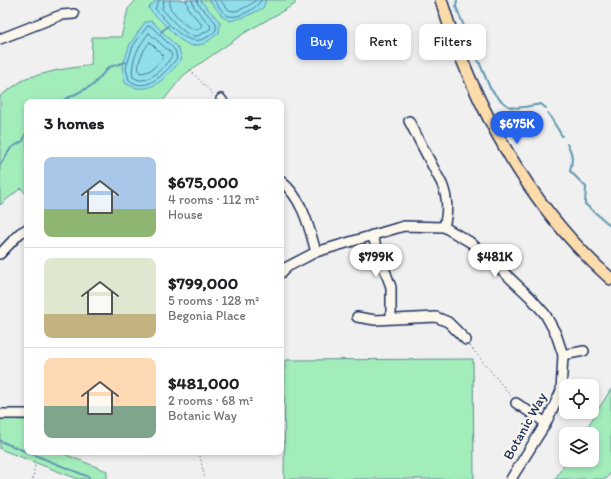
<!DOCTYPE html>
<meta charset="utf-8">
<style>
:root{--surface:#fff;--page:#f2f2f2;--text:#202124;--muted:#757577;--line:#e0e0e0;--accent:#2563eb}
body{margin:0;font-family:Itim,sans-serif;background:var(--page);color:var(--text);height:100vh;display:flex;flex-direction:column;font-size:15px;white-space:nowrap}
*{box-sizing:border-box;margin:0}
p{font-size:13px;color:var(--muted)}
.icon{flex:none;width:22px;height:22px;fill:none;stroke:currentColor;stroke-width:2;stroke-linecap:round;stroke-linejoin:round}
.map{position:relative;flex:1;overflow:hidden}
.drawer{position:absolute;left:24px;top:99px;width:260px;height:356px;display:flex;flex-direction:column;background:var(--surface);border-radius:8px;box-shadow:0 2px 6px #0003}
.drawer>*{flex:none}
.top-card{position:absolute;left:296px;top:24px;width:255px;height:36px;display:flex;gap:8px}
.fabs{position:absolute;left:559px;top:379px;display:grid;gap:8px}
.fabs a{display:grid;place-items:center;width:40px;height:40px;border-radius:8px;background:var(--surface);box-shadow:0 2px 6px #0003;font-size:20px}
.price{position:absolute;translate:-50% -34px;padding:0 9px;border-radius:14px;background:#fff;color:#222;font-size:13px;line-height:26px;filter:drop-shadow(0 1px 2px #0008)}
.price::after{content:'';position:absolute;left:50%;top:24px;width:12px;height:9px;margin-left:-6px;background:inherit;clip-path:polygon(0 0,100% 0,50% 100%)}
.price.selected{background:var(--accent);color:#fff}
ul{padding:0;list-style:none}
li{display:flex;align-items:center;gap:12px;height:100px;padding:0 20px}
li+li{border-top:1px solid var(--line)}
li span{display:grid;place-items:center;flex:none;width:112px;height:80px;border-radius:8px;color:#555}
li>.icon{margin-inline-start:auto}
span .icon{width:48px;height:48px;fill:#fffc;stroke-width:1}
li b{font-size:17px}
h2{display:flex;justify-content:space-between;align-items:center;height:48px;padding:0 20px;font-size:17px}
.pill{padding:0 14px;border-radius:8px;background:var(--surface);box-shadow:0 2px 6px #0003;font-size:14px;line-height:36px}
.pill.selected{background:var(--accent);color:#fff}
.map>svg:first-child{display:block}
.green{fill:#a3edbb;stroke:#5f8e8c}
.water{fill:#8fdfeb;stroke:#6199b3}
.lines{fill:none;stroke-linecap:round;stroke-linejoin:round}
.shore{stroke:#497596;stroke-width:1}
.stream{stroke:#6199b3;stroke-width:2}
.minor-casing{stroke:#1b2f5e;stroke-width:12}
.major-casing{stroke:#1b2f5e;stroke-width:14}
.path{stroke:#1b2f5e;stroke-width:1;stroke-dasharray:1 3;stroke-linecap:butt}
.minor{stroke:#fbf7ec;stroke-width:9}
.major{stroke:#fddcac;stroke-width:11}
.labels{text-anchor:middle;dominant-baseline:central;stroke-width:4;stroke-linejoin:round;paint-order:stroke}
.street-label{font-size:14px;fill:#1b2f5e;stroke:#fbf7ec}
</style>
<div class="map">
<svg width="611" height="479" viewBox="0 0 611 479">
<rect width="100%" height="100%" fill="#eff0ef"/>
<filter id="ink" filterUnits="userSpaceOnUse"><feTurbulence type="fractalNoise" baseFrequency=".025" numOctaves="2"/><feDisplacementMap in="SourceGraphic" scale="8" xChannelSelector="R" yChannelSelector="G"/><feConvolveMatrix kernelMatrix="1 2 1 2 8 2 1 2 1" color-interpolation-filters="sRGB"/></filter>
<g filter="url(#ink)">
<path class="green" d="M136,0H295V4L246,32L192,69L183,76L162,102H27V195L21,188L0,205V96L26,78L58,70L91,65L92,37H121L128,9Z
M473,359L474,479H284L285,360Z
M611,389V472L606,479H555L567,460H592V434H583Z
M0,419L27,420V452H59L107,471V479H78L0,449Z"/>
<path class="water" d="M157,0H200L220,22L219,33L204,44L191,46L179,39L148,8Z
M209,0H266L263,8L245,17L230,21L223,17Z
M152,21L179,49L182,59C167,76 150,99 125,83L122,67L130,44L145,22Z"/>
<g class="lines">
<path class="shore" d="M159,0L155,9C173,27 191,56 216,30V23L198,4L197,0
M164,0L162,9C169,16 184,35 193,36C199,37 205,32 210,29L211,26L194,7L192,0
M170,0V8C177,16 187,31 199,29L202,25L189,10L186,0
M214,0C218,5 223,14 229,16C238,19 258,8 261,0
M220,0C223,3 226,8 229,10C236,14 251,5 256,0
M148,26H151L175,50L177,58C167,71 147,95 129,80L126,68L133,46Z
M149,33L171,53L172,56C165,66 147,88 133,77C130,61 139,45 149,33Z
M150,42L164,56C157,65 151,73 140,73C135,64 144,49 150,42Z"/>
<path class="stream" d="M457,0L456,7L490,88C509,113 512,109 541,104L546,108
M161,32L168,26
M60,102L93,85L109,67L126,62
M548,113L562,136
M567,144C573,154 573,160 570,171L586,187L585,204L611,226
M0,165L11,148L23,141L25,135L27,133
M0,441L89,477"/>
<defs>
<path id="minor" d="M0,39L61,15L74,14
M221,99L223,102
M409,121L442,184C448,199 448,211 444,227
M281,181C303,199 309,227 316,252
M372,235L391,287V319
M0,254L20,233L27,229
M281,273L287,267L316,252L404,226L444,227L470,242L496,265L530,297L545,314L556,334L563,355L561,391L546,423L511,479
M357,317L375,320L436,317L448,322L466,340
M563,355L584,351
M516,403L546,423
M0,414H27"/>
<path id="major" d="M441,0C473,104 528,206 611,279"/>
</defs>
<use href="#minor" class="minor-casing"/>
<use href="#major" class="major-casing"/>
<path class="path" d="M190,70L214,95
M470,346L511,396
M199,452L205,479
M33,479L35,463"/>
<use href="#minor" class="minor"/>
<use href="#major" class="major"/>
</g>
</g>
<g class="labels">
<g class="street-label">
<text transform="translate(525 426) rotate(-61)">Botanic Way</text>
</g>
</g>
</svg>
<div class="fabs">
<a><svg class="icon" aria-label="locate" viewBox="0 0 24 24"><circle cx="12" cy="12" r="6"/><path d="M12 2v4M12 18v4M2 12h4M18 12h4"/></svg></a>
<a><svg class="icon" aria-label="layers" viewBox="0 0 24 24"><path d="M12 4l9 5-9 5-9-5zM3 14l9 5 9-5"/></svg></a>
</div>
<b class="price selected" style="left:517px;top:145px">$675K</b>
<b class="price" style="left:376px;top:278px">$799K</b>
<b class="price" style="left:495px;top:278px">$481K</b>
<div class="top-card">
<a class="pill selected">Buy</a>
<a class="pill">Rent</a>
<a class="pill">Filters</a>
</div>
<section class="drawer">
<h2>3 homes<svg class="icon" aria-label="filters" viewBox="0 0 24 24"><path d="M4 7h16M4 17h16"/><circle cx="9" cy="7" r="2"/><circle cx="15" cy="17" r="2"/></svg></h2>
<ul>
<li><span style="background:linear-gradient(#a9c7e8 65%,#8fb573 0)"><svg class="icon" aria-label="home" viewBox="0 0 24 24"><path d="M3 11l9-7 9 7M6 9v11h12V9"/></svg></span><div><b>$675,000</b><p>4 rooms · 112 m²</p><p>House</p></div></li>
<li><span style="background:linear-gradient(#dfe7d0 70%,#c2b280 0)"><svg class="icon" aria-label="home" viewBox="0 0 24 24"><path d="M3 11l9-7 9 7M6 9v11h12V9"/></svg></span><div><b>$799,000</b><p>5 rooms · 128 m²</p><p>Begonia Place</p></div></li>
<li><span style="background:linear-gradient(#ffd9b3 60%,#7fa58c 0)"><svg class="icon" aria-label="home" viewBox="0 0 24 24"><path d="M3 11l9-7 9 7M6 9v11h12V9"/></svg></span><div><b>$481,000</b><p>2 rooms · 68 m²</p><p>Botanic Way</p></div></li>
</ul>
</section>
</div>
